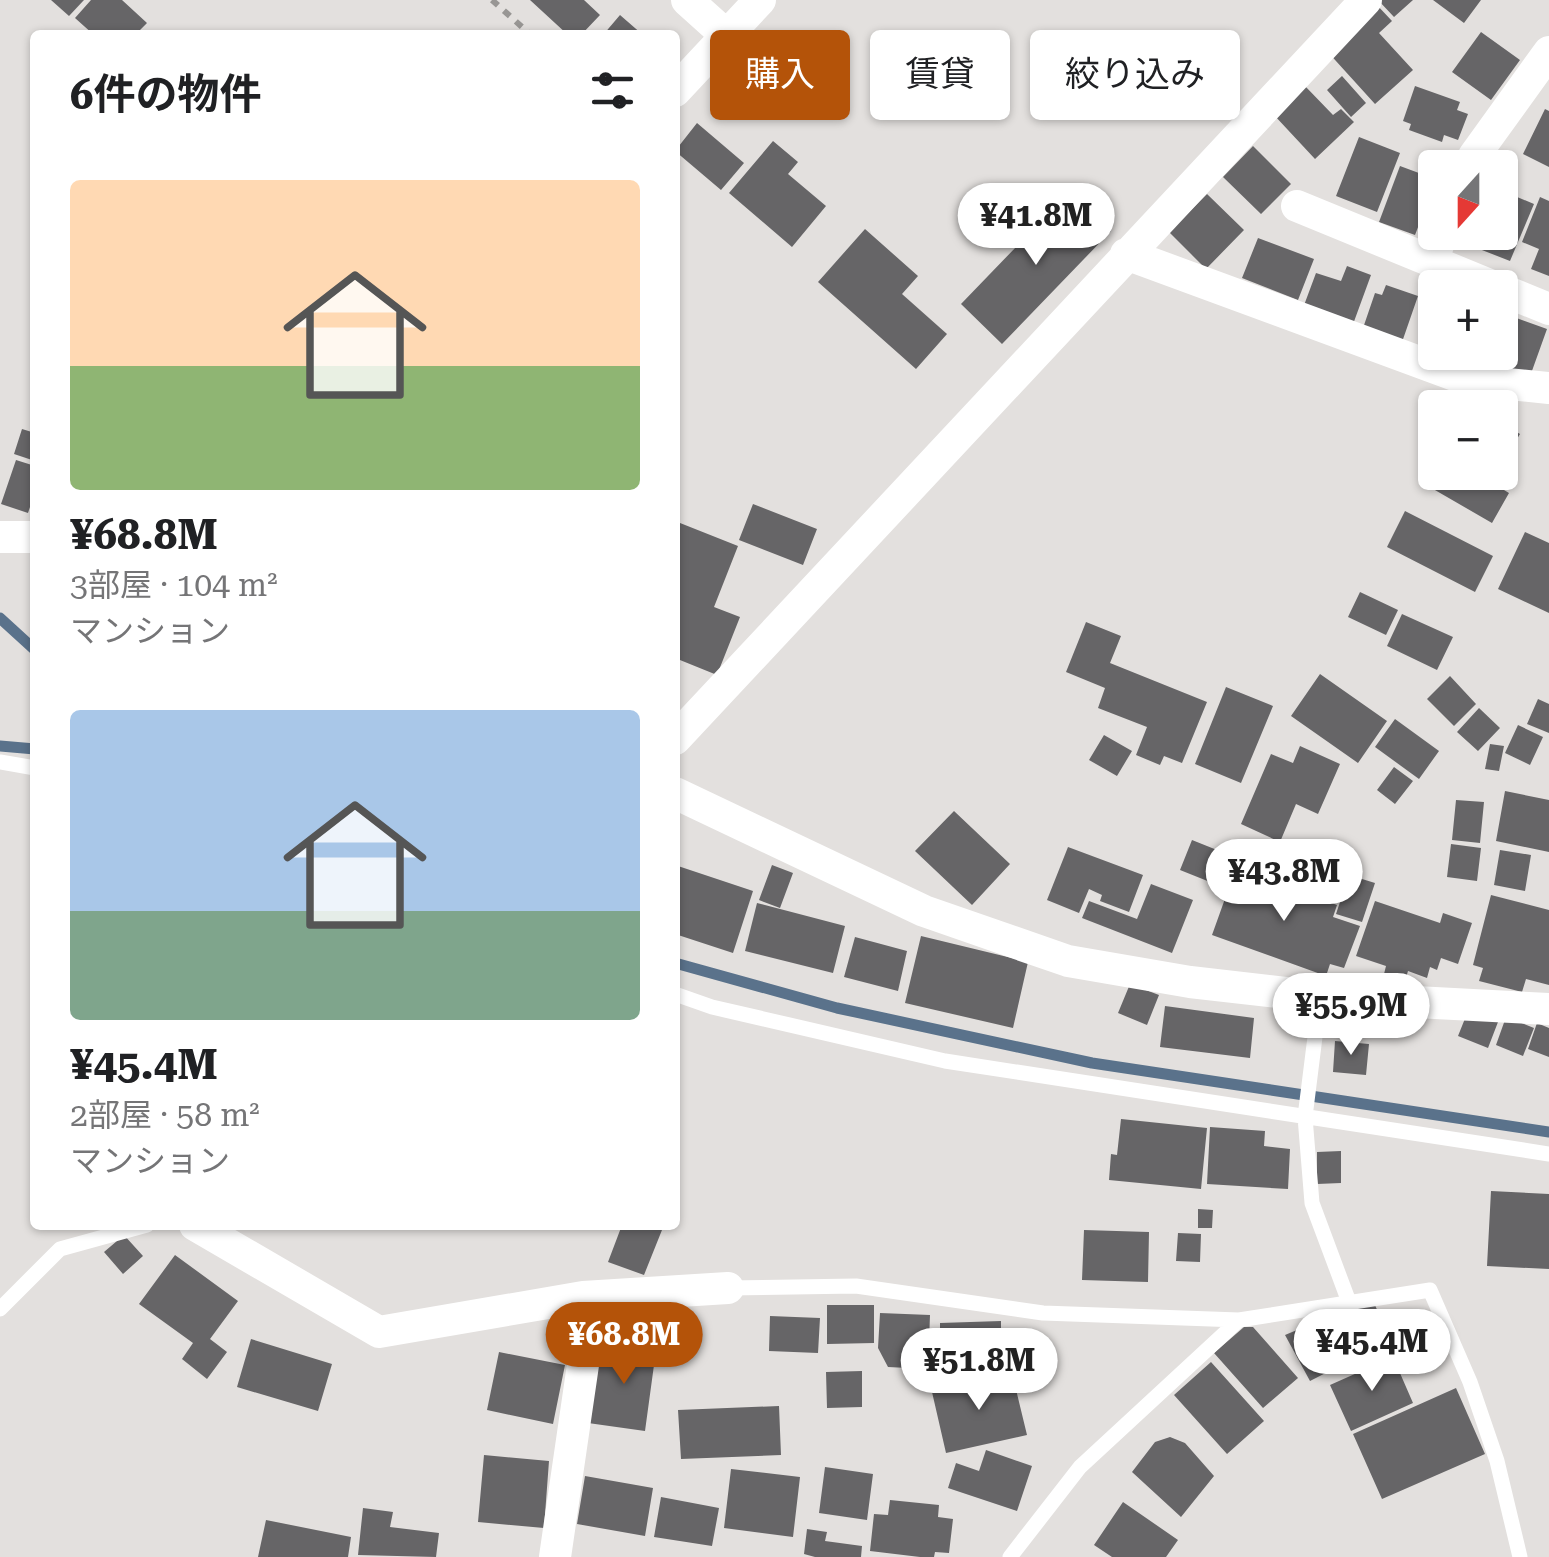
<!DOCTYPE html>
<html lang="ja">
<meta charset="utf-8">
<style>
:root{--surface:#fff;--page:#f2f2f2;--text:#202124;--muted:#757577;--accent:#b45309}
body{margin:0;font-family:"Roboto Serif","Noto Sans JP",serif;background:var(--page);color:var(--text);height:100vh;display:flex;flex-direction:column;font-size:38px;white-space:nowrap}
*{box-sizing:border-box;margin:0}
p{font-size:32px;color:var(--muted)}
.icon{flex:none;width:55px;height:55px;fill:none;stroke:currentColor;stroke-width:2;stroke-linecap:round;stroke-linejoin:round}
.map{position:relative;flex:1;overflow:hidden}
.side{position:absolute;left:30px;top:30px;width:650px;height:1200px;display:flex;flex-direction:column;background:var(--surface);border-radius:10px;box-shadow:0 2px 8px #0004}
.side>*{flex:none}
.hud{position:absolute;left:710px;top:30px;width:688px;height:90px;display:flex;gap:20px}
.needle{width:65px;rotate:201deg}
.tools{position:absolute;left:1418px;top:150px;display:grid;gap:20px}
.tools a{display:grid;place-items:center;width:100px;height:100px;border-radius:10px;background:var(--surface);box-shadow:0 2px 8px #0004;font-size:50px}
.price{position:absolute;translate:-50% -85px;padding:0 22px;border-radius:35px;background:#fff;color:#222;font-size:32px;line-height:65px;filter:drop-shadow(0 2px 5px #0008)}
.price::after{content:'';position:absolute;left:50%;top:60px;width:30px;height:22px;margin-left:-15px;background:inherit;clip-path:polygon(0 0,100% 0,50% 100%)}
.price.active{background:var(--accent);color:#fff}
ul{padding:0;list-style:none}
li{display:grid;align-content:center;gap:20px;height:530px;padding:0 40px}
li span{display:grid;place-items:center;height:310px;border-radius:10px;color:#555}
li>.icon{margin-inline-start:auto}
span .icon{width:180px;height:180px;fill:#fffc;stroke-width:1}
li b{font-size:42px}
h2{display:flex;justify-content:space-between;align-items:center;height:120px;padding:0 40px;font-size:42px}
.tag{padding:0 35px;border-radius:10px;background:var(--surface);box-shadow:0 2px 8px #0004;font-size:35px;line-height:90px}
.tag.active{background:var(--accent);color:#fff}
.map>svg:first-child{display:block}
.lines{fill:none;stroke-linecap:round;stroke-linejoin:round}
.stream{stroke:#5a728b;stroke-width:11}
.building{fill:#666567}
.path{stroke:#989694;stroke-width:6;stroke-dasharray:8 8;stroke-linecap:butt}
.service{stroke:#fff;stroke-width:15}
.minor{stroke:#fff;stroke-width:32}
</style>
<div class="map">
<svg width="1549" height="1557" viewBox="0 0 1549 1557">
<rect width="100%" height="100%" fill="#e3e0de"/>
<g class="lines">
<path class="stream" d="M0,618L35,650
M0,746L35,749
M675,963L837,1008L1092,1063L1549,1132"/>
</g>
<path class="building" d="M51,0H84L69,16Z
M91,0H122L147,23L135,35H94L75,18Z
M530,0H584L600,15L581,35H568Z
M1378,0H1413L1394,17Z
M1433,0H1481L1464,23Z
M1376,4L1392,21L1379,33L1413,70L1375,104L1326,50Z
M620,15L643,35H603Z
M1481,32L1520,60L1491,100L1452,72Z
M1342,76L1366,103L1351,117L1327,90Z
M1305,86L1333,115L1341,109L1354,122L1315,159L1274,115Z
M1415,86L1460,102L1457,110L1468,114L1458,140L1444,135L1442,142L1409,130L1411,124L1403,121Z
M1545,109L1549,111V167L1523,154Z
M697,123L744,163L721,190L675,151Z
M1359,137L1400,153L1377,212L1336,196Z
M773,141L798,162L788,174L826,206L792,247L729,193Z
M1253,146L1291,184L1261,214L1223,177Z
M1400,166L1435,179V211L1433,217L1423,214L1415,235L1379,222Z
M1503,191L1534,204L1510,261L1464,243L1468,232H1500V198Z
M1069,192L1111,231L1002,344L961,304Z
M1207,194L1244,230L1206,269L1169,232Z
M1540,197L1549,201V276L1531,269L1539,249L1522,242Z
M865,229L918,276L902,294L947,334L916,369L818,282Z
M1258,238L1314,259L1298,300L1242,278Z
M1347,266L1371,275L1352,327L1303,308L1316,273L1341,281Z
M1386,285L1418,296L1401,345L1362,331L1375,293L1382,295Z
M1435,306V350L1420,345Z
M1500,312L1547,329L1528,382L1476,363L1480,352H1500Z
M1500,422L1520,434L1500,467Z
M22,429L35,433V461L14,454Z
M16,460L35,466V492L28,513L1,504Z
M1436,472H1474L1509,493L1492,523L1428,486Z
M753,504L817,529L803,565L739,540Z
M1405,511L1493,556L1475,592L1387,547Z
M675,521L738,546L714,607L740,617L717,675L675,658Z
M1525,532L1549,543V613L1498,589Z
M1360,592L1398,610L1386,635L1348,617Z
M1402,614L1453,637L1437,670L1387,646Z
M1086,622L1121,636L1110,663L1207,702L1182,763L1164,756L1160,765L1136,755L1147,727L1098,708L1105,688L1066,672Z
M1320,674L1387,721L1358,763L1291,716Z
M1450,676L1476,704L1454,726L1427,699Z
M1226,687L1273,706L1241,783L1195,764Z
M1538,699L1549,704V733L1527,724Z
M1479,708L1500,728L1478,751L1457,732Z
M1395,719L1439,751L1419,779L1375,747Z
M1518,725L1543,737L1530,765L1505,753Z
M1104,735L1132,751L1117,776L1089,760Z
M1490,744L1504,746L1499,771L1485,769Z
M1300,746L1340,764L1318,814L1296,804L1280,842L1241,824L1271,754L1293,763Z
M1394,767L1413,781L1395,804L1377,790Z
M1505,791L1549,800V852L1496,841Z
M1456,800L1484,802L1480,843L1452,840Z
M954,811L1010,864L972,905L915,851Z
M1192,840L1222,852L1210,882L1180,870Z
M1451,844L1481,848L1477,881L1447,877Z
M1068,847L1143,875L1129,912L1100,901L1102,895L1089,889L1079,913L1047,900Z
M1500,850L1531,855L1525,891L1494,885Z
M675,865L753,891L733,953L675,934Z
M772,865L793,873L780,908L759,900Z
M1236,868L1337,905L1333,917L1360,926L1344,968L1330,964L1326,976L1212,935Z
M1349,875L1375,883L1362,922L1336,914Z
M1151,884L1193,900L1172,953L1082,918L1089,901L1137,919Z
M1491,895L1549,910V985L1526,979L1522,992L1479,981L1483,968L1473,965Z
M1375,901L1440,923L1443,913L1472,923L1458,964L1441,958L1437,970L1430,967L1427,978L1408,971L1405,981L1384,974L1386,966L1356,956Z
M757,903L845,926L833,973L745,951Z
M921,936L1028,962L1013,1028L905,1003Z
M855,937L907,951L898,991L844,977Z
M1130,984L1159,995L1147,1025L1118,1013Z
M1165,1006L1254,1018L1250,1058L1160,1047Z
M1468,1011L1498,1022L1488,1048L1458,1036Z
M1506,1017L1534,1028L1523,1056L1496,1045Z
M1537,1023L1549,1028V1057L1528,1049Z
M1335,1041L1369,1044L1366,1075L1333,1072Z
M1121,1119L1207,1128L1201,1189L1109,1180L1111,1154L1117,1155Z
M1210,1127L1265,1131L1264,1146L1290,1149L1288,1189L1207,1184Z
M1341,1151V1183L1317,1184V1152Z
M1491,1191L1549,1194V1269L1487,1266Z
M1198,1209L1213,1210L1212,1228H1198Z
M622,1225H664L644,1275L608,1262Z
M1084,1230L1149,1232L1148,1282L1082,1280Z
M1178,1233L1201,1234L1200,1262L1176,1261Z
M124,1235L143,1256L123,1274L104,1252Z
M175,1255L238,1301L210,1339L227,1352L207,1379L182,1359L193,1343L139,1304Z
M827,1305H874V1343L827,1344Z
M1375,1305L1390,1340L1310,1381L1285,1335L1340,1312Z
M880,1313L930,1315L928,1369L888,1367L878,1348Z
M770,1316L820,1318L818,1353L769,1351Z
M1001,1321V1343L940,1345V1323Z
M1244,1327H1253L1298,1378L1263,1408L1214,1353Z
M622,1338L657,1343L645,1431L588,1423L596,1360L618,1363Z
M251,1339L332,1364L318,1411L237,1387Z
M499,1352L565,1365L553,1424L487,1410Z
M1393,1357L1413,1403L1351,1431L1330,1385Z
M1211,1362L1264,1421L1227,1454L1174,1395Z
M862,1371V1407L827,1408L826,1372Z
M1012,1373L1027,1435L946,1453L932,1392Z
M1456,1388L1485,1454L1382,1499L1353,1434Z
M779,1406L781,1455L681,1459L678,1410Z
M1170,1437L1185,1443L1214,1476L1181,1517L1132,1472L1155,1442Z
M986,1450L1032,1466L1017,1511L948,1488L956,1463L979,1471Z
M484,1455L549,1461L544,1528L478,1522Z
M825,1467L873,1474L867,1520L819,1513Z
M731,1469L800,1477L793,1537L724,1528Z
M585,1476L653,1488L645,1536L577,1524Z
M661,1497L719,1508L712,1546L654,1537Z
M890,1500L939,1505L938,1517L953,1519L949,1553L935,1552L934,1557H920L870,1551L874,1514L888,1515Z
M1123,1502L1178,1540L1166,1557H1112L1094,1545Z
M363,1508L393,1512L390,1527L439,1533L436,1557L358,1555Z
M266,1520L351,1537L348,1557H258Z
M807,1529L827,1532L825,1541L862,1546L861,1557H815L804,1554Z"/>
<g class="lines">
<path class="path" d="M492,0L531,35"/>
<path class="service" d="M0,762L35,768
M675,994L712,1007L945,1061L1549,1154
M1320,997L1305,1117L1312,1203L1349,1302
M728,1288L856,1286L1043,1313L1239,1320L1430,1290L1470,1382L1497,1461L1520,1557
M0,1309L60,1249L147,1225
M1010,1557L1080,1467L1239,1320"/>
<path class="minor" d="M687,0L727,36
M675,91L760,0
M1470,168L1474,156L1549,52
M1297,206L1497,288
M1126,254L1468,380L1549,388
M1432,261L1443,232
M1500,289L1549,309
M0,537H35
M675,739L1366,0
M675,793L924,911L1068,961L1190,982L1320,997L1549,1009
M195,1225L379,1332L583,1297
M555,1557L584,1358L583,1297L728,1288"/>
</g>
</svg>
<div class="tools">
<a><svg class="needle" viewBox="-14 -14 28 28"><path d="M0-13l5 13h-10z" fill="#e53935"/><path d="M0 13l5-13h-10z" fill="#757577"/></svg></a>
<a>+</a>
<a>−</a>
</div>
<b class="price" style="left:1036px;top:268px">¥41.8M</b>
<b class="price" style="left:1284px;top:924px">¥43.8M</b>
<b class="price" style="left:1351px;top:1058px">¥55.9M</b>
<b class="price active" style="left:624px;top:1387px">¥68.8M</b>
<b class="price" style="left:1372px;top:1394px">¥45.4M</b>
<b class="price" style="left:979px;top:1413px">¥51.8M</b>
<div class="hud">
<a class="tag active">購入</a>
<a class="tag">賃貸</a>
<a class="tag">絞り込み</a>
</div>
<section class="side">
<h2>6件の物件<svg class="icon" aria-label="filters" viewBox="0 0 24 24"><path d="M4 7h16M4 17h16"/><circle cx="9" cy="7" r="2"/><circle cx="15" cy="17" r="2"/></svg></h2>
<ul>
<li><span style="background:linear-gradient(#ffd9b3 60%,#8fb573 0)"><svg class="icon" aria-label="home" viewBox="0 0 24 24"><path d="M3 11l9-7 9 7M6 9v11h12V9"/></svg></span><div><b>¥68.8M</b><p>3部屋 · 104 m²</p><p>マンション</p></div></li>
<li><span style="background:linear-gradient(#a9c7e8 65%,#7fa58c 0)"><svg class="icon" aria-label="home" viewBox="0 0 24 24"><path d="M3 11l9-7 9 7M6 9v11h12V9"/></svg></span><div><b>¥45.4M</b><p>2部屋 · 58 m²</p><p>マンション</p></div></li>
</ul>
</section>
</div>
